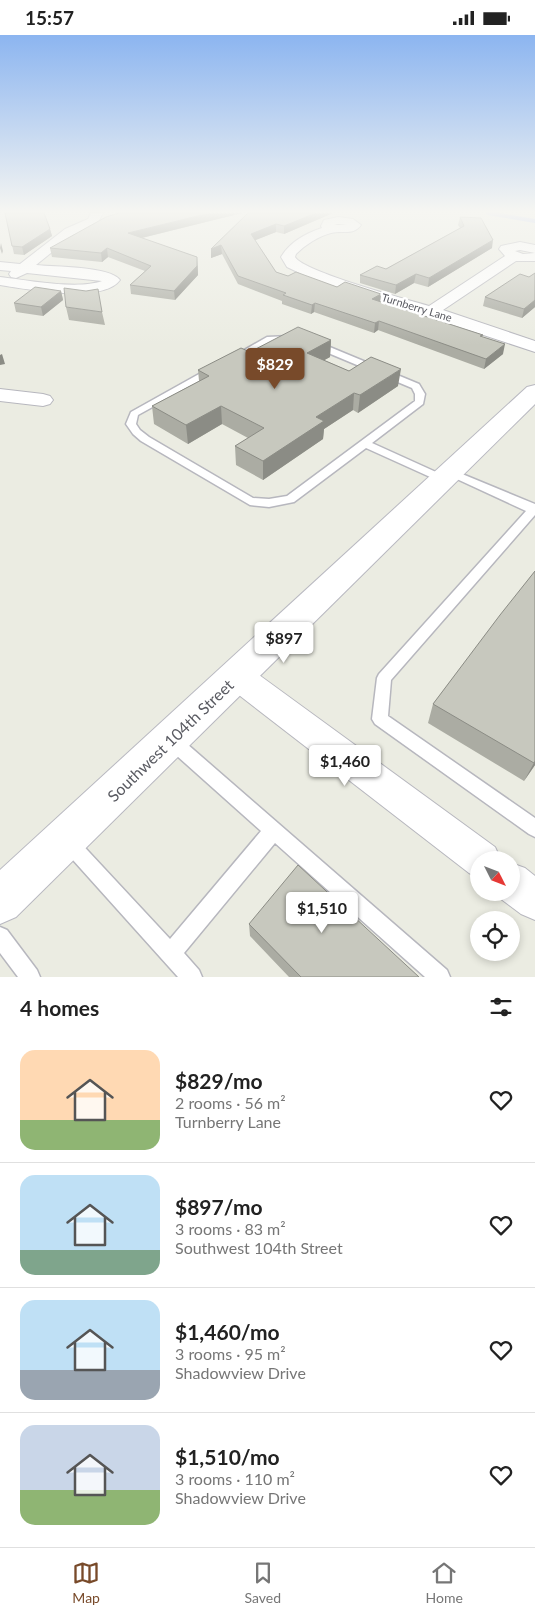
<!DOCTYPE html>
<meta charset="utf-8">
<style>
:root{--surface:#fff;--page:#f6f6f6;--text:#222;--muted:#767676;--line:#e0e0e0;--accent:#784a2a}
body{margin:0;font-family:Lato,sans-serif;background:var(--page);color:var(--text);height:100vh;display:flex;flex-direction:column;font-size:19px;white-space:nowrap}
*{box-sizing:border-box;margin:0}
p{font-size:16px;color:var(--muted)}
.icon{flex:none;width:28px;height:28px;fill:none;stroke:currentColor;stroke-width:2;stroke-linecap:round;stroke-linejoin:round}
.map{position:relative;height:942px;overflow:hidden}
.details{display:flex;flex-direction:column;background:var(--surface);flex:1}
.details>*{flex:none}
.needle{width:32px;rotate:132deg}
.fabs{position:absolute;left:470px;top:816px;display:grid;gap:10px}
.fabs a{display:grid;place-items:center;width:50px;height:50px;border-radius:50%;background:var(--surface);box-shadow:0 2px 8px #0003;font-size:25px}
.price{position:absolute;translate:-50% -42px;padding:0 11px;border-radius:5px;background:#fff;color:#222;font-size:16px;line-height:32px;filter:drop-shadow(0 1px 2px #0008)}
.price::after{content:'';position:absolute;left:50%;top:30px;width:15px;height:11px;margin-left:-8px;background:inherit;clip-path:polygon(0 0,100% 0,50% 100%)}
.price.selected{background:var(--accent);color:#fff}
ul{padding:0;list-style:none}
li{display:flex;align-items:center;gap:15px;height:125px;padding:0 20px}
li+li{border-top:1px solid var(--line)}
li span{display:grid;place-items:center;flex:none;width:140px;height:100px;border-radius:15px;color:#555}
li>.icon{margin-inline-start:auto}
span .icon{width:60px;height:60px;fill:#fffc;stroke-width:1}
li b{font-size:21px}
h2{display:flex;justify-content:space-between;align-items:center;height:60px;padding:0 20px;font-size:21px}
.status{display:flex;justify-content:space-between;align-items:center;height:35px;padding:0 25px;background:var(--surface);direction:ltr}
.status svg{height:14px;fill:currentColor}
.menu{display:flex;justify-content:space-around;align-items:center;height:70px;border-top:1px solid var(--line);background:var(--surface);font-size:14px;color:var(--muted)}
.menu a{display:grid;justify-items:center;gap:2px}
.menu .selected{color:var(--accent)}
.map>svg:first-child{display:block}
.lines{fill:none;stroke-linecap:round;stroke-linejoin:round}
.stream{stroke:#a3b7fb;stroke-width:4}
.service-casing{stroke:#b7b7be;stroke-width:3}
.minor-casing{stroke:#b7b7be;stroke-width:2}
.secondary-casing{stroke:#b8b8c0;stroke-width:2}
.service{fill:#fff;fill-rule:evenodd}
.minor{fill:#fff;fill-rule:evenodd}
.secondary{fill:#fff;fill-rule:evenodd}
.wall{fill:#abaca3}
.shaded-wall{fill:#8b8c85}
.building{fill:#c7c8be;stroke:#8b8c85}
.labels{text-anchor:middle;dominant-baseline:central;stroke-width:5;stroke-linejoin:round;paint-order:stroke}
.far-street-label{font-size:11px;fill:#5a5b62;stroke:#fff}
.near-street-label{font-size:16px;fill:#5a5b62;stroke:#fff}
</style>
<div class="status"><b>15:57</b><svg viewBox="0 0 49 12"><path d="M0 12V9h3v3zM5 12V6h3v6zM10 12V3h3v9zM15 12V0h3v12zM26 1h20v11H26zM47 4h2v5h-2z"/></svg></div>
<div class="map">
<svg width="535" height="942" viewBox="0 0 535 942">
<rect width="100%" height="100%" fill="#ebece2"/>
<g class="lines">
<path class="stream" d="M488,178L535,186"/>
<defs>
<path id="service" d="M290,301H293V305L272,306L239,324L236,325L232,322L267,302Z
M314,308H320L419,349L425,359L423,369L372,408L447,442L448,444L447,446H439L366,413L294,467L269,472L250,470L141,406L133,399L126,389L131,377L208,334H214V338L138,380L136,389L140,395L149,402L253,463L269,464L287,461L415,366V359L412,353L314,312Z
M450,434L535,469V480L391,645L388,681L535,783V802L529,799L375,689L372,684L377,643L379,639L526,476L446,439L445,437Z
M173,700L179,702L447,935L450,942H425L275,808L184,918L199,935L202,942H178L64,815L61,809L64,803L70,800L76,803L170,904L261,796L167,712L165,707L167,702Z
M0,892L7,895L37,935L40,942H18L0,918Z"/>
<path id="minor" d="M91,178H103L97,189L73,200L36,230C54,232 110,231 120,245C103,269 26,254 0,250V242C27,245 77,255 102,246L27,238L16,243L11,242L9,239L11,236L0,235V227L20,229L65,194L88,184Z
M338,182L353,184L361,190C353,201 343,195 331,198C319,201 305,210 296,219L295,222C304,237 406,264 429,271L505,221L499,214L501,211L520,207L535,210V226H516L443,275L535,306V317L310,243L287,232L281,222C290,207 306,198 322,193L321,191L324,185ZM338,189L347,190H334ZM520,215L535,218L523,219L515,216Z
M0,354L43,359L50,361L53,365L50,369L43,371L0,366Z
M237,628L248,632L495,812L501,825H479V843L469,838L226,650L222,641L226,632Z
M511,828L525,833L535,841V885L521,879L497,861L496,858H511Z"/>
<path id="secondary" d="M535,350V369L16,882L0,889V835L527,352Z"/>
</defs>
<use href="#service" class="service-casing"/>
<use href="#minor" class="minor-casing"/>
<use href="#secondary" class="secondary-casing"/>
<use href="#service" class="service"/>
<use href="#minor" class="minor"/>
<use href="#secondary" class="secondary"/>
</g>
<path class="wall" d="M5,178L50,194L52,201L24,220L14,219Z
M242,178L142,203L198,231V240L175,265L131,259L130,250L145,236L108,222L102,227L52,222L50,213Z
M248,178H333L284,199L276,197L255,205L276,237L288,241L337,252L381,259L380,266L482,302L503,319L484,334L378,295L374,298L314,277L311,279L282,269V266L238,249L222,219L211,223V214Z
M460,182L492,213L428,252L414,248L395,259L360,248V240L386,234L460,193L458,190Z
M535,238V272L522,283L483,271L485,262L529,242Z
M61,256L63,265L43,281L16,277L14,268Z
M66,272L102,277L105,290L69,285Z
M331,305L330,322L324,325L349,336L398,351L358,378L353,375L324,394L323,404L263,445L236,430L235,411L248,403L222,389L188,409L154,389L152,371L199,346L198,335L250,317Z
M535,536V730L524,746L428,688L433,669Z
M249,889L419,942H289L250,901Z"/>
<path class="shaded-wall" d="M210,178H242L129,206L128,198Z
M316,178H333L284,199V191Z
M276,189V197L251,207V199Z
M50,194L52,201L24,220L22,212Z
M493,205L492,213L428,252L429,243Z
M1,208L3,216L2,219L0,213Z
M221,210L222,219L211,223V214Z
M107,213L108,222L102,227L101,218Z
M197,222L198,240L175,265L174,256Z
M416,239L414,248L395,259L396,250Z
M61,256L63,265L43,281L41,272Z
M381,259L380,268L372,264Z
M535,265V272L522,283L524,274Z
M315,268L314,277L311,279L312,270Z
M379,286L378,295L374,298L375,288Z
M331,305L330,322L307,335V318Z
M505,309L503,319L484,334L486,324Z
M2,319L5,329L0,330V320Z
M401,334L398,351L358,378L360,360Z
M354,358L353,375L324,394L323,404L263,445V426L316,382Z
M221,371L222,389L188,409L186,390Z
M535,726V730L524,746Z"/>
<path class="building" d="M5,178H44L50,194L22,212L12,211Z
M119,178H210L128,198L197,222V231L174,256L130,250L151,231L107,213L101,218L50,213L106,182Z
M248,178H316L284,191L276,189L251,199L276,237L288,241L296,237L337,252L345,247L381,259L372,264L483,300L480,301L505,309L486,324L379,286L375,288L315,268L312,270L283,260L286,258L238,241L221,210L211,214Z
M460,182L481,183L493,205L429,243L416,239L396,250L360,240L377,231L386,234L464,191Z
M535,238V265L524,274L485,262L520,239L529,242Z
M35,252L61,256L41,272L14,268Z
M64,253L86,256L98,254L102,277L66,272Z
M298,292L331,305L307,318L349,336L371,322L401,334L360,360L354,358L316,382L324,386L263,426L235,411L264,393L221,371L186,390L152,371L209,341L198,335L241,313L250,317Z
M535,536V726L534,728L433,669L500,580Z
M298,830L419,942H301L249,889Z"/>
<linearGradient id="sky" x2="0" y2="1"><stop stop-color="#8cb5f0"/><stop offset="0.57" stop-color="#f6f6f2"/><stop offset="1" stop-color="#f6f6f2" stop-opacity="0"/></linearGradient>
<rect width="535" height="310" fill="url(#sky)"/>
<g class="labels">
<g class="far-street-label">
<text transform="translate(417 272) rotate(17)">Turnberry Lane</text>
</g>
<g class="near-street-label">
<text transform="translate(170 705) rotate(-44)">Southwest 104th Street</text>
</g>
</g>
</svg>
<div class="fabs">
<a><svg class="needle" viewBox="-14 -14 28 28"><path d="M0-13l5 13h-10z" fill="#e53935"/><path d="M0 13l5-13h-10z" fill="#767676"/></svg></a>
<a><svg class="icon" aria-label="locate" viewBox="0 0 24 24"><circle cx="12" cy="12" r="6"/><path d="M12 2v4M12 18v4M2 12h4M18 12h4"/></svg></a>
</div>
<b class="price selected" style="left:275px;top:355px">$829</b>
<b class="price" style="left:284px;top:629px">$897</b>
<b class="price" style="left:345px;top:752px">$1,460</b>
<b class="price" style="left:322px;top:899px">$1,510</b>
</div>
<section class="details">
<h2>4 homes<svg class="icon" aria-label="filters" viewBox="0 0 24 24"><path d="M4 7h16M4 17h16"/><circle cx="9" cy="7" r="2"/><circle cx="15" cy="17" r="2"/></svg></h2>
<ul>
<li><span style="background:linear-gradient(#ffd9b3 70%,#8fb573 0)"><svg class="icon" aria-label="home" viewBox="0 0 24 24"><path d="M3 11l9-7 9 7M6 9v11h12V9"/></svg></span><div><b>$829/mo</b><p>2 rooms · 56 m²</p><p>Turnberry Lane</p></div><svg class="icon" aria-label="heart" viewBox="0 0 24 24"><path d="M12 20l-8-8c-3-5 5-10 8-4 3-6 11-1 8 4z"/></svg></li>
<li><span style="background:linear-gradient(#bfe0f5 75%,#7fa58c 0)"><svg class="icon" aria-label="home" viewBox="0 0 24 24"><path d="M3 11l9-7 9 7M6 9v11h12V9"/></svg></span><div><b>$897/mo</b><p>3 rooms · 83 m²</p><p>Southwest 104th Street</p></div><svg class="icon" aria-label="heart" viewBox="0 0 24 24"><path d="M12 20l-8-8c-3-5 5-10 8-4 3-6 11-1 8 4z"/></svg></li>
<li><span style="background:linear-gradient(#bfe0f5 70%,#9aa5b1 0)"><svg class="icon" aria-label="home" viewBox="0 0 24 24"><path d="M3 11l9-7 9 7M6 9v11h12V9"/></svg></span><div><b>$1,460/mo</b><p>3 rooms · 95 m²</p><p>Shadowview Drive</p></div><svg class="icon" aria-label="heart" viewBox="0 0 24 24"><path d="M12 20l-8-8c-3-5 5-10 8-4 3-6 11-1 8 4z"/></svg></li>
<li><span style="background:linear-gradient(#c9d6e8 65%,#8fb573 0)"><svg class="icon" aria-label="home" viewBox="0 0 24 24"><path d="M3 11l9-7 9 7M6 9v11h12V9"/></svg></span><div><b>$1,510/mo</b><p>3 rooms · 110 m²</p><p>Shadowview Drive</p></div><svg class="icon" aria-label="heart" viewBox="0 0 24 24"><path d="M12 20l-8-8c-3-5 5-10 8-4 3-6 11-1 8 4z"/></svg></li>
</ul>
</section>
<nav class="menu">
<a class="selected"><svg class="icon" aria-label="map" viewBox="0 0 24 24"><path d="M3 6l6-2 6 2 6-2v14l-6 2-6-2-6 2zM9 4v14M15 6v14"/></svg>Map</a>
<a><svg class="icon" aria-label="saved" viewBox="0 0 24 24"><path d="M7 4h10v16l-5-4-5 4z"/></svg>Saved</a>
<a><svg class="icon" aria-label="home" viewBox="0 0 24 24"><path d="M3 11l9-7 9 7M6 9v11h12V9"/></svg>Home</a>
</nav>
